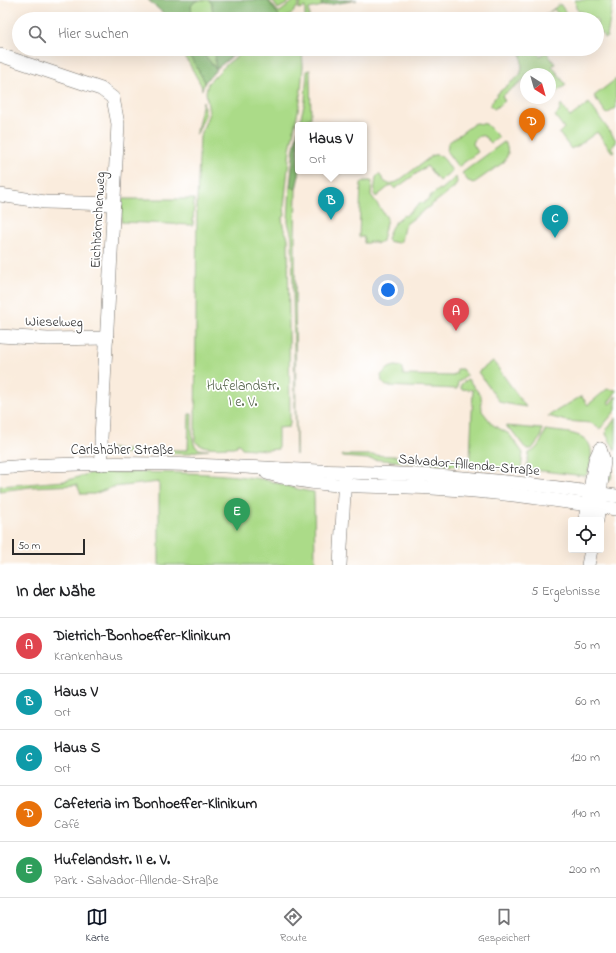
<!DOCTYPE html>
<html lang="de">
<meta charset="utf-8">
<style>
:root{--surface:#fff;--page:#f2f2f2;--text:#202124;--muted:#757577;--line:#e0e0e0;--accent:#111827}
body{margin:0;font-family:"Indie Flower",sans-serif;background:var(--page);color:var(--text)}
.controls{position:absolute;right:12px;bottom:12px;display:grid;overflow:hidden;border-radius:4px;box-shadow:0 4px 16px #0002}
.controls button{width:36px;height:36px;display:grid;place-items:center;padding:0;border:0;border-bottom:1px solid var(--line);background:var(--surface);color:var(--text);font:20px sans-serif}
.compass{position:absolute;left:520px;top:68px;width:36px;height:36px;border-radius:50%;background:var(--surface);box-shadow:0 4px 16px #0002;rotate:143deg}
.scale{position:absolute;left:12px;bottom:10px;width:73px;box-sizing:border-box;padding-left:4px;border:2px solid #2b2b2b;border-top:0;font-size:11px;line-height:14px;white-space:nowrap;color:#2b2b2b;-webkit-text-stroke:3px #fff;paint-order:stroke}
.you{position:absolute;left:388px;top:290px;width:14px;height:14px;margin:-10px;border:3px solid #fff;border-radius:50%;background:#1a73e8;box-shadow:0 0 0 6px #1a73e833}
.badge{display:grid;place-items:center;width:26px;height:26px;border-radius:50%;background:var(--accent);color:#fff;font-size:13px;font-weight:700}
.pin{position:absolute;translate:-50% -33px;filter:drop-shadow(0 1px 2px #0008)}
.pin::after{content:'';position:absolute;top:21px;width:14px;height:12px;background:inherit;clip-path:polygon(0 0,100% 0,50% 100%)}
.popup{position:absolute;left:295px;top:122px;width:72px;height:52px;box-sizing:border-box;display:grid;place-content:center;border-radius:4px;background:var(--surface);filter:drop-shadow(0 1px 3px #0005);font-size:13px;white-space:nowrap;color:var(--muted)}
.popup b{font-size:15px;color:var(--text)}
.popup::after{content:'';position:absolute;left:50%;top:100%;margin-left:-8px;border:8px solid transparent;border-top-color:var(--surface)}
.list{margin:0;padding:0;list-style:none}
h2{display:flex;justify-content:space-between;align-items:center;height:52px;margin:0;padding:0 16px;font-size:17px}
h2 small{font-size:13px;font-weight:400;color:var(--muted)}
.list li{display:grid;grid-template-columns:26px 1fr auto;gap:12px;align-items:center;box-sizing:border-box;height:56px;padding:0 16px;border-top:1px solid var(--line)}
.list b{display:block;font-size:15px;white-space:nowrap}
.list p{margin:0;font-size:13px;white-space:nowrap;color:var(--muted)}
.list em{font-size:13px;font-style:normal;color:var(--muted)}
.icon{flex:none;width:22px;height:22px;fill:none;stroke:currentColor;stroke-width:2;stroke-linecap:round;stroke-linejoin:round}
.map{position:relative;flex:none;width:616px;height:565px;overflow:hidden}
.search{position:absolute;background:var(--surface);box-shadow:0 4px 16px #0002;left:12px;right:12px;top:12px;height:44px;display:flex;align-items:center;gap:10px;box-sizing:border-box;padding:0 14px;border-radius:22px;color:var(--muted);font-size:15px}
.sheet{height:332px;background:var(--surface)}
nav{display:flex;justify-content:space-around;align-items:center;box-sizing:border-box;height:56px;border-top:1px solid var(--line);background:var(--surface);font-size:11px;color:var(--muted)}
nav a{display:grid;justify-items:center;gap:2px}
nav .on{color:var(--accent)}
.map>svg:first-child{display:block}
.green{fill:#abdb88;stroke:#6b835a}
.forest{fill:#88bb74;stroke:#5a7350}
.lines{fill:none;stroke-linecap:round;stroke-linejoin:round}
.minor-casing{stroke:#736f69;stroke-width:14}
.minor{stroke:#fff;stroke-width:13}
.labels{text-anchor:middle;stroke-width:3.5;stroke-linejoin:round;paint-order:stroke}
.street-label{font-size:14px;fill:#2b2b2b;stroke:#fff}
.park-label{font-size:14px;fill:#516047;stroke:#fff}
</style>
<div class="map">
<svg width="616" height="565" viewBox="0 0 616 565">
<rect width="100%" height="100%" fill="#fff"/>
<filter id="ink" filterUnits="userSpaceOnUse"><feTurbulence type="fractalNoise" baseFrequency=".025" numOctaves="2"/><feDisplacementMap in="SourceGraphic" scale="8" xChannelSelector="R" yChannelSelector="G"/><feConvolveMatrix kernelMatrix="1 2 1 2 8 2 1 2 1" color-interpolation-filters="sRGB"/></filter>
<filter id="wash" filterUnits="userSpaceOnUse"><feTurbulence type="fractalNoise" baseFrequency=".012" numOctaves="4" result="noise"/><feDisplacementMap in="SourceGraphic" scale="16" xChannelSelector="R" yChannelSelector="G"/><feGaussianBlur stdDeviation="0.9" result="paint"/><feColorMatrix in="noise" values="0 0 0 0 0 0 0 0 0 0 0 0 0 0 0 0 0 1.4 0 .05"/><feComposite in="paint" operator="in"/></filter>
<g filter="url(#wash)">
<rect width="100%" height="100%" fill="#faecdd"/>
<!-- green -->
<g class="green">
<path d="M200 0H209L212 4 213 17 215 19H189L192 15 191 6 194 2Z"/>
<path d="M267 0H269L277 11 280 12 295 0H300C298 9 289 19 280 19L278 14Z"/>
<path d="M272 0H291L287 3V4L278 9Z"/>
<path d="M302 0H321L322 6 309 9V19H305V7L298 9Z"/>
<path d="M575 0H613L607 37 605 38 597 27V19H587L581 11 579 12 576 8Z"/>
<path d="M560 4 569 17 567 19H562L554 9 540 19Z"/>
<path d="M181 49H186L205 82 202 90 201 85Z"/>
<path d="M196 49H214C217 56 214 61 216 69L205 56Z"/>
<path d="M246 49H302L303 66 300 101 290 149 284 207 285 216 282 218 283 226 288 238 290 423 289 427 278 428V449L266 450 242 448 239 444H237V446L233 447C223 447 200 450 195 441L197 200 200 137 209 113 206 92 208 83 227 64Z"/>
<path d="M521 49H535L540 56 546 52 555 64 552 66 566 85 553 94 550 90V74H526V78L502 96 505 101 494 109 490 105 498 93 520 75 522 69Z"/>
<path d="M309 70H310L311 118 307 119 302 125H299L305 101 307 71Z"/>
<path d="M616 79V108L607 114 594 96Z"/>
<path d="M203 101 205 115 196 136Z"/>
<path d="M589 103 616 140V143L611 147 614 151 612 152 597 132 575 148 574 147 571 149 559 133 564 128 555 116 559 112 561 104 570 117Z"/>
<path d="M475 123 486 124 499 137 491 143 484 136C479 135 474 138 473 144L478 152 458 167 447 152 448 143Z"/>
<path d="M504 142 507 147 508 154 504 162 474 183 468 181 462 173Z"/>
<path d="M433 155C443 153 447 164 452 171L439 181 427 166 395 189 391 185 376 197 374 194 376 177 379 174 385 182 389 184 397 182Z"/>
<path d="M456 177 457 182 454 188 406 224 404 227 401 241 398 243 388 241 387 240C390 227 394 222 404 215L405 216 422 202 423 203 430 198V196L440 189 441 190Z"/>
<path d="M365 181H372L371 195 387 218 382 241 376 244V242H368V243H364V237H359L361 183Z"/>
<path d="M290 186 296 189 295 237 296 455 292 237 288 222Z"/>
<path d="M124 199H194L193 225 121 222 122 200Z"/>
<path d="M493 361 526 407 503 403 499 401 478 372Z"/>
<path d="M395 366 401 367 403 368V375L453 376 454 374H456L457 369H462L467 376 458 382 457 389 386 386 382 382 381 375 389 368Z"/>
<path d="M468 379 481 396 482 411 493 425 509 434 523 453 521 471 343 457 342 455H369L470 459 473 390 461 389V384Z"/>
<path d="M607 389 616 390V392L608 403 610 404 616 396V410L600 429 591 423 566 421 548 416 580 397H582L588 405Z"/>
<path d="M189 414H192C192 421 191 443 196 447 199 450 205 450 209 450L197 451 187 454 120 453 114 451 110 448 119 450H188Z"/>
<path d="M616 418V442L615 450 606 434 607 429Z"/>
<path d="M505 426 542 429 541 437 532 449H526L513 432Z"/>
<path d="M545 430C564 433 595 431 591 458 590 465 590 471 585 476L526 469 529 453C538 450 543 439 545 430Z"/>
<path d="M607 447 613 457 611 479H608Z"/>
<path d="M94 472C147 473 201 471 254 478 274 480 293 490 314 492L315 565H159V482L113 487 94 494H81L77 485 30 487 0 491V486L65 481Z"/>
</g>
<!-- forest -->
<g class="forest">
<path d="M148 0H200L194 2 191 6 192 15 189 19H170Z"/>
<path d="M209 0H267L278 14 280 19H215L213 17 212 4Z"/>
<path d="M321 0H357L322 6Z"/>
<path d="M186 49H196L210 61 216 70 205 82Z"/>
<path d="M214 49H230L236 53 216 69C214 62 217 56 214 49Z"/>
<path d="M298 130V171H300L296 189 290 186 294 148Z"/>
</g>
</g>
<g filter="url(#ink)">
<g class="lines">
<defs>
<g id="minor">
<path d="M0 55 101 89 113 98 118 124 101 438 102 464"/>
<path d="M0 195 45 202 114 204"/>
<path d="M0 336 48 339 107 338"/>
<path d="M0 468C106 459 213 465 319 471 359 473 398 473 437 476 497 480 557 487 616 496"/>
<path d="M267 473C320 489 377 485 432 488 494 491 555 500 616 509"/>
<path d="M585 520 595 460 600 449"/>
<path d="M597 520 604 461 600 449"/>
<path d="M340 565 345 476"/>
<path d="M588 565 591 550"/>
</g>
</defs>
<!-- minor casing -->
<use href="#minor" class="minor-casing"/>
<!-- minor -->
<use href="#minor" class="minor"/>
</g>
</g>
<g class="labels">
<!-- street labels -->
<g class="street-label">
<text transform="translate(97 220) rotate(-87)" y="5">Eichhörnchenweg</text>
<text transform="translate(54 321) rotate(1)" y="5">Wieselweg</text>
<text x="122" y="454">Carlshöher Straße</text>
<text transform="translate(469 464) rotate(5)" y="5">Salvador-Allende-Straße</text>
</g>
<!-- park labels -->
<g class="park-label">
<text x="243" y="390">Hufelandstr.<tspan x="243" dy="16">I e. V.</tspan></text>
</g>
</g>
</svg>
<div class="controls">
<button><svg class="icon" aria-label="locate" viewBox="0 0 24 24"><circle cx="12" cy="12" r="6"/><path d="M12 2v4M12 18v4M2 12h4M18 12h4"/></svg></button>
</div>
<svg class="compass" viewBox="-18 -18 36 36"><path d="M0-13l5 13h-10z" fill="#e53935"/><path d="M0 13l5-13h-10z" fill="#757577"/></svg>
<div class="scale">50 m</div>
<div class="you"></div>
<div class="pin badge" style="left:456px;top:331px;background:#e0444e">A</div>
<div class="pin badge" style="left:331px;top:220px;background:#0f9aa8">B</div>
<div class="popup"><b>Haus V</b>Ort</div>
<div class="pin badge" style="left:555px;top:238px;background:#0f9aa8">C</div>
<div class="pin badge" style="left:532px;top:141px;background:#e8710a">D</div>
<div class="pin badge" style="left:237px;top:531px;background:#2e9e5b">E</div>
<div class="search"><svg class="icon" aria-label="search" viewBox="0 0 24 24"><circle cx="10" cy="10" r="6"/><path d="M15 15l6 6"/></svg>Hier suchen</div>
</div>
<section class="sheet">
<h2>In der Nähe<small>5 Ergebnisse</small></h2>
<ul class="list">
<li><span class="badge" style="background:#e0444e">A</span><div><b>Dietrich-Bonhoeffer-Klinikum</b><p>Krankenhaus</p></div><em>50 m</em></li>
<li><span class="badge" style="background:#0f9aa8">B</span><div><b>Haus V</b><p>Ort</p></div><em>60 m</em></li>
<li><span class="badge" style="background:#0f9aa8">C</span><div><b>Haus S</b><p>Ort</p></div><em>120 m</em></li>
<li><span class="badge" style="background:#e8710a">D</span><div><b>Cafeteria im Bonhoeffer-Klinikum</b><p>Café</p></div><em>140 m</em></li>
<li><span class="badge" style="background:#2e9e5b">E</span><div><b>Hufelandstr. II e. V.</b><p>Park · Salvador-Allende-Straße</p></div><em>200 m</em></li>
</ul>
</section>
<nav>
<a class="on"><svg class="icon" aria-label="map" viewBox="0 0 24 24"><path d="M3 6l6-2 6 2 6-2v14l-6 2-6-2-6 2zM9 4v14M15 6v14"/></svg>Karte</a>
<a><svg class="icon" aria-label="directions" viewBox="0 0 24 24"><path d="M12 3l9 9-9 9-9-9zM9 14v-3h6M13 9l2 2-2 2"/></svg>Route</a>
<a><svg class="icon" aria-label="saved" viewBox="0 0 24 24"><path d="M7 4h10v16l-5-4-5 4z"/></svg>Gespeichert</a>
</nav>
